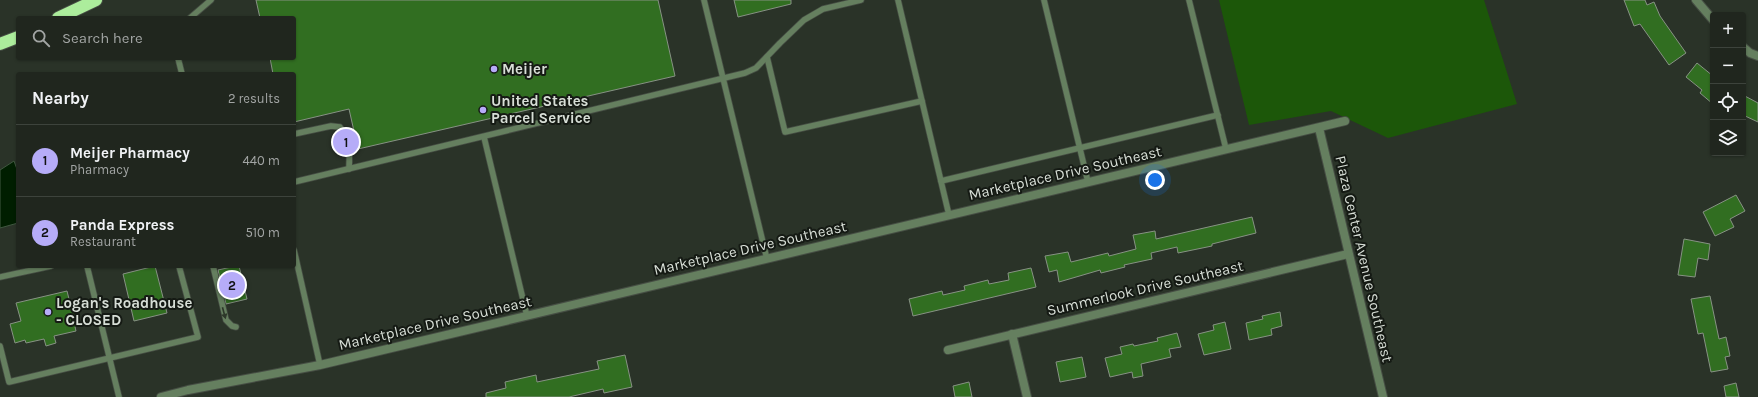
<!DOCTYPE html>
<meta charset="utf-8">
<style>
:root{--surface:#20261e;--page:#2d322b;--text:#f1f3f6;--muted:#a2a5a4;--line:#3d433c;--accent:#b6acf8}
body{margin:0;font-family:Karla,sans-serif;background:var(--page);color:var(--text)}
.controls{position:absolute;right:12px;top:12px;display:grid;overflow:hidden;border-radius:4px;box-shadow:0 1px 3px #0004}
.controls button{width:36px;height:36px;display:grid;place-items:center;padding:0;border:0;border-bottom:1px solid var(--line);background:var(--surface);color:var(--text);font:20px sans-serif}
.you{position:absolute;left:1155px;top:180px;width:14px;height:14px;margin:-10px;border:3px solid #fff;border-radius:50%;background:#1a73e8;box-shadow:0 0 0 6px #1a73e833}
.badge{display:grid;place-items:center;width:26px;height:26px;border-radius:50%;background:var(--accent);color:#111;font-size:13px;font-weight:700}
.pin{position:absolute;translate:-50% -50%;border:2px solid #fff;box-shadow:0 1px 4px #0006}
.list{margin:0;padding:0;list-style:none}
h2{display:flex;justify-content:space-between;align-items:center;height:52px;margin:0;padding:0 16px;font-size:17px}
h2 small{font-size:13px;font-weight:400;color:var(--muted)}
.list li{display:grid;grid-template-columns:26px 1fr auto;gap:12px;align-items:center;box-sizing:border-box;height:72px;padding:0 16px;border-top:1px solid var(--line)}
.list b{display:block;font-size:15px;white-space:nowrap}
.list p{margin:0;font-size:13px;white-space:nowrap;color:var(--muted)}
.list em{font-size:13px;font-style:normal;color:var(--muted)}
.icon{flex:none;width:22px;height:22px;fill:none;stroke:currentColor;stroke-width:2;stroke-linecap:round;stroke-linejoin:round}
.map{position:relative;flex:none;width:1758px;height:397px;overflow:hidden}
.search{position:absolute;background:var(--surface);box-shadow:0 1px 3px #0004;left:16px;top:16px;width:280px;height:44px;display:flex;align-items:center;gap:10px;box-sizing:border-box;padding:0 14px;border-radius:4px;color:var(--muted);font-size:15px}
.panel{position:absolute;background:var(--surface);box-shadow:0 1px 3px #0004;left:16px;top:72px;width:280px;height:196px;border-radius:4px}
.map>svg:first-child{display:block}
.green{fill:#1c5709}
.water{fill:#001e00;stroke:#405840}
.building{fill:#316e21;stroke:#879284}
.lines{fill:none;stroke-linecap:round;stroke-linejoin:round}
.lane-casing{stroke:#464e44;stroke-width:7}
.street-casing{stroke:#464e44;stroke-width:10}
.highway-casing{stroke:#464e44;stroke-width:14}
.lane{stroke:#657f5f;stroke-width:5.5}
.street{stroke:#657f5f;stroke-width:8}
.highway{stroke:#aced9c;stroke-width:12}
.oneway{fill:#2d382a}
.poi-dot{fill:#b6acf8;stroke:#151a14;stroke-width:1.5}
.labels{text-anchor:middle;stroke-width:4;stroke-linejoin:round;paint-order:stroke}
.poi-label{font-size:15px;font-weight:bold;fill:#d7ded6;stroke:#151a14;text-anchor:start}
.street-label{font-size:15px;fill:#d7ded6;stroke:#151a14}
</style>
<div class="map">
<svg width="1758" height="397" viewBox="0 0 1758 397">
<rect width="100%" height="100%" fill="#2a3328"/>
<!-- green -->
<path class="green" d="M1219 0H1484L1517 104 1388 138 1331 111 1249 125Z"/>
<!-- water -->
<path class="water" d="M14 161 18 172V223L0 228V170Z"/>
<!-- building -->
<g class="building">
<path d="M256 0H658L675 76 358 149 349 109 294 122V74H273L270 58H294V18H260Z"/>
<path d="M734 0H791V4L738 17Z"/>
<path d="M1624 0H1645L1647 5 1654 2 1660 16 1686 53 1669 65 1640 24 1634 26Z"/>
<path d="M1697 63 1713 76V104L1700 93 1702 90 1686 77Z"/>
<path d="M1743 95 1758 103V122L1743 115Z"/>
<path d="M1736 195 1745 211 1730 219 1734 227 1715 236 1703 212Z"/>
<path d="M1252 217 1256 233 1212 244V246L1178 253 1177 247 1151 253 1152 259 1124 265 1125 267 1101 273 1100 270 1059 282 1057 270 1049 272 1045 256 1068 252 1071 262 1108 253 1109 256 1136 249 1133 235 1155 231 1156 239Z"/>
<path d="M1684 239 1710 244 1708 260 1698 258 1695 277 1678 275Z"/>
<path d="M155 266 167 313 134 321 123 274Z"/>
<path d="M236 266H239L247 299 226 304 218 270Z"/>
<path d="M1031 268 1036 287 913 316 909 299 942 291 943 295 965 290 964 286 988 280 989 284 1009 280 1008 273Z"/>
<path d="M67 291 70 303 75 302 80 325 75 327 76 331 54 336 56 343 46 346 44 339 26 343 25 340 15 343 10 324 21 321 16 303Z"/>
<path d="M1710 296 1719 339 1726 337 1730 356 1725 357 1728 369 1711 372 1703 333 1698 334 1691 299Z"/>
<path d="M1280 312 1282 326 1271 329 1272 335 1249 340 1246 323 1263 319 1262 316Z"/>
<path d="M1225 322 1231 349 1204 355 1198 334 1214 330 1213 325Z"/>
<path d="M1177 333 1181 347 1169 349 1171 357 1141 364 1143 376 1133 378 1132 372 1110 377 1105 358 1122 354 1120 347 1133 344 1134 346 1158 341 1157 338Z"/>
<path d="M625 355 632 387 604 393 603 389 569 397H486V393L506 388 505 382 536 375 537 382 599 369 597 361Z"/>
<path d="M1082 357 1086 377 1060 382 1056 362Z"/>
<path d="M969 382 972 397H955L953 386Z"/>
<path d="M1736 383 1739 397H1726L1724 386Z"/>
</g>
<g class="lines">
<defs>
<g id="lane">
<path d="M704 0 767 259"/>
<path d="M898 0 949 215"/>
<path d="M1044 0 1088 182"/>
<path d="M1189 0 1226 149"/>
<path d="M190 18 211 0"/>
<path d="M767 57 785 132 922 101"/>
<path d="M178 58 182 74"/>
<path d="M294 134 331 126 340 127C349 137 350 156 349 169"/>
<path d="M484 137 527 316"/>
<path d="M941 181 1218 115"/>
<path d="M294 182 745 73 756 68 780 43 804 20 823 9 861 0"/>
<path d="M294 250 320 365"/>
<path d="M87 266 119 397"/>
<path d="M213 266 226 320 232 326 236 327"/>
<path d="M0 277 51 266"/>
<path d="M0 346 9 382 198 337 179 266"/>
</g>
<g id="street">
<path d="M1696 0 1713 20"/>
<path d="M1743 47 1750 53 1758 56"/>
<path d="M1319 128 1383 397"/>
<path d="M1012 334 1027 397"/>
<path d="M948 350 1348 254"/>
<path d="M161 397 188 390 320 365 1345 121"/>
</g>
<g id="highway">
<path d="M58 18 96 0"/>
<path d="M0 44 18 37"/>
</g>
</defs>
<!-- lane casing -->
<use href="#lane" class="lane-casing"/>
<!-- street casing -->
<use href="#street" class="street-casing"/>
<!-- highway casing -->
<use href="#highway" class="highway-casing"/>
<!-- lane -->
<use href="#lane" class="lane"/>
<!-- street -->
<use href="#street" class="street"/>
<!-- highway -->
<use href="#highway" class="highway"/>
</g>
<!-- one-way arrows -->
<defs><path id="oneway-solid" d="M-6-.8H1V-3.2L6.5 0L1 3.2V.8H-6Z"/></defs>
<use class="oneway" href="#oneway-solid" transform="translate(224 313) rotate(75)"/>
<!-- markers -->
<g class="poi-dot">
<circle cx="494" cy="69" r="4"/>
<circle cx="483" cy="110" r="4"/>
<circle cx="48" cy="312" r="4"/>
</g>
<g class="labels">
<!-- poi labels -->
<g class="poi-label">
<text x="502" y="74">Meijer</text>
<text x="491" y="106">United States<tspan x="491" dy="17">Parcel Service</tspan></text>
<text x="56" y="308">Logan's Roadhouse<tspan x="56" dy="17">- CLOSED</tspan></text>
</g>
<!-- street labels -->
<g class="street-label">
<text transform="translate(1065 173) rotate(-13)" y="5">Marketplace Drive Southeast</text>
<text transform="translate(750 248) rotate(-13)" y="5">Marketplace Drive Southeast</text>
<text transform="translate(1364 259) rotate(77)" y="5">Plaza Center Avenue Southeast</text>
<text transform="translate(1145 288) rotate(-13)" y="5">Summerlook Drive Southeast</text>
<text transform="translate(435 323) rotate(-13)" y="5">Marketplace Drive Southeast</text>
</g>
</g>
</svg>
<div class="controls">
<button>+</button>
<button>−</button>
<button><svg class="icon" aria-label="locate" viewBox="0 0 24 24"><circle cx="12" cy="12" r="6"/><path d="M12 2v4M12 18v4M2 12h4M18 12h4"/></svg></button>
<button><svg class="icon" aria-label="layers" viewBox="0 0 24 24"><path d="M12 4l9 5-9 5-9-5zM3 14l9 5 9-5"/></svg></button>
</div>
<div class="you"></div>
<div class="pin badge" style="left:346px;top:142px">1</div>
<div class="pin badge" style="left:232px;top:285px">2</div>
<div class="search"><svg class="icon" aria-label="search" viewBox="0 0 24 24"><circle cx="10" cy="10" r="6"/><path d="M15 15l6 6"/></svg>Search here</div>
<section class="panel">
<h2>Nearby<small>2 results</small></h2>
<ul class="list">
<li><span class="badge">1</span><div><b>Meijer Pharmacy</b><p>Pharmacy</p></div><em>440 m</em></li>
<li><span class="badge">2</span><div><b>Panda Express</b><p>Restaurant</p></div><em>510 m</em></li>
</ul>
</section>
</div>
